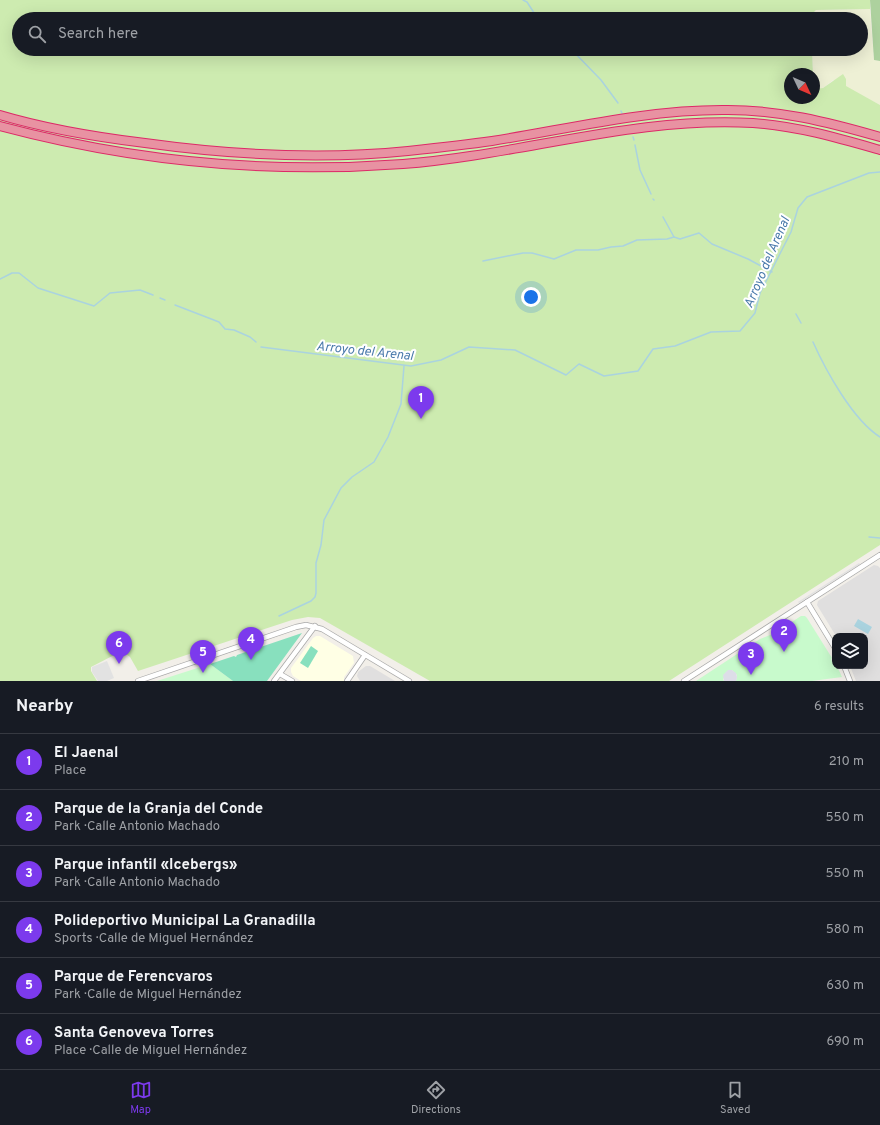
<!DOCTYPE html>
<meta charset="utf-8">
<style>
:root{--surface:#171b24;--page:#242831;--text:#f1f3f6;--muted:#9ea1a6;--line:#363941;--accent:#7c3aed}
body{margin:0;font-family:Overpass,sans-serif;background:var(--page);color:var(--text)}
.controls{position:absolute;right:12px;bottom:12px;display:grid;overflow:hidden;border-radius:8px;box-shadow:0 4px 16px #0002}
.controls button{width:36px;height:36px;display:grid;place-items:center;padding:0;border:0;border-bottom:1px solid var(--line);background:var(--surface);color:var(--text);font:20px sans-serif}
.compass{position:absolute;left:784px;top:68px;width:36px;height:36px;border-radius:50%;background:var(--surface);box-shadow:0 4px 16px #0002;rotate:134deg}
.you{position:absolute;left:531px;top:297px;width:14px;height:14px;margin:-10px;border:3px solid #fff;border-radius:50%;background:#1a73e8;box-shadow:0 0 0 6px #1a73e833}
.badge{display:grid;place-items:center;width:26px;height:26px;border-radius:50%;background:var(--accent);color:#fff;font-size:13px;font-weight:700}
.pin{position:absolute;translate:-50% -33px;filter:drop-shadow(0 1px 2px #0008)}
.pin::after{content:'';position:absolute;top:21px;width:14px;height:12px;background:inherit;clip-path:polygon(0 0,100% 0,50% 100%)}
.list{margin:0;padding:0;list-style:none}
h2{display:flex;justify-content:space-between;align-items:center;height:52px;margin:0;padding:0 16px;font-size:17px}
h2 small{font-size:13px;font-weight:400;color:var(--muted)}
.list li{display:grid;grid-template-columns:26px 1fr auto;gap:12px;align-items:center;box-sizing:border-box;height:56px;padding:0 16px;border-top:1px solid var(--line)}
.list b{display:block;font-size:15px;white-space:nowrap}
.list p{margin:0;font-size:13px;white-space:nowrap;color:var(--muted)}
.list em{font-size:13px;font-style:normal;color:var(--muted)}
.icon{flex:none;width:22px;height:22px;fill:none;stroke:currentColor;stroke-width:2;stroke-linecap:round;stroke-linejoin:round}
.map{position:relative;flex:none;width:880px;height:681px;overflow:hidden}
.search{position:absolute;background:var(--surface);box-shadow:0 4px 16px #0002;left:12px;right:12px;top:12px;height:44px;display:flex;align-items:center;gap:10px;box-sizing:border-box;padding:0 14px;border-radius:22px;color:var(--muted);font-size:15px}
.sheet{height:388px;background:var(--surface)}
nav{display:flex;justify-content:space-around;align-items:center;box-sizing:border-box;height:56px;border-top:1px solid var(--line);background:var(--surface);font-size:11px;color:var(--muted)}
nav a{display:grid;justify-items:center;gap:2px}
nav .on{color:var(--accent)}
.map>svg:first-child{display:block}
.residential{fill:#e0dfdf}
.education{fill:#ffffe5}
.farmland{fill:#eef0d5}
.grass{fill:#cdebb0}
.forest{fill:#add19e}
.park{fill:#c8facc}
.pitch{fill:#88e0be}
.parking{fill:#e2e2e2}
.plaza{fill:#dddde8}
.water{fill:#aad3df}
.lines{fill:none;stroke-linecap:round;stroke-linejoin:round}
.stream{stroke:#aad3df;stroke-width:1.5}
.minor-casing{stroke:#a9a9a9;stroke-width:6}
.motorway-casing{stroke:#dc2a67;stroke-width:10}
.minor{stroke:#fff;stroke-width:4.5}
.motorway{stroke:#e892a2;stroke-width:8}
.labels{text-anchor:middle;stroke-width:4;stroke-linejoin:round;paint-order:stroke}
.water-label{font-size:13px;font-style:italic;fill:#4a7aab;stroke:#fff}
</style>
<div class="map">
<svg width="880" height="681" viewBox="0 0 880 681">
<rect width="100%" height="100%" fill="#f2efe9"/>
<!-- residential -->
<g class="residential">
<path d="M874 565 878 566 880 568V681H856L850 666H865V636H836L817 605 818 601Z"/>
<path d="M366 666H370L395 681H360L357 676 358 672Z"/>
</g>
<!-- education -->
<path class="education" d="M316 636H320L353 656 354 663 344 677V681H301L293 676 291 672V668L313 638Z"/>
<!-- farmland -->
<path class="farmland" d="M870 9 874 60 880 61V105L833 80 823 88 814 89 812 49H861V19H811V15L816 10Z"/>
<!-- grass -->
<path class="grass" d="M0 0H870V9L816 10 811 15V19H19V49H812L813 74H790V98H814V87V89L823 88 843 74 846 79V86L880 105V545L669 681H430L320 618 308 617 292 620 138 671 130 657 122 651 91 667V671L97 681H0Z"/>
<!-- forest -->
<path class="forest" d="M870 0H880V61L874 60Z"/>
<!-- park -->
<g class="park">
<path d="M801 616H805L807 618 832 658 831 659 834 665 837 666 842 677 812 681H736L737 675 732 670 723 679 724 681H696L760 639 775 633Z"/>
<path d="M210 664 233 681H157Z"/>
</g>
<!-- pitch -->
<g class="pitch">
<path d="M302 633 267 681H233L210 664 234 656 236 657 237 655Z"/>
<path d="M311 646 318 651 308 668 300 663Z"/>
</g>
<!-- parking -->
<g class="parking">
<path d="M859 563 860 564 799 603 798 602Z"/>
<path d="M107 661 114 678 107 681H98L92 672V667Z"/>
</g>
<!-- plaza -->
<path class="plaza" d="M728 670H732L736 673 737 677 736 681H724L723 675Z"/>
<!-- water -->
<path class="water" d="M858 619 872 627 868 634 854 626Z"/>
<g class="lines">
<!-- stream -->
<g class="stream">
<path d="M523 0 527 2 538 19"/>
<path d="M571 49 601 80 618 103"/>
<path d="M621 111 622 113"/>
<path d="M633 137 634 140"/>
<path d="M635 145 640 170 651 194"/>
<path d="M653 199 654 200"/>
<path d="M663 217 674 237 680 239 699 233 712 244 748 259 772 272"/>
<path d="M483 261 523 253H532L554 259 576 250H598L611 247 623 246 637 240 667 239 674 237"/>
<path d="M0 279 12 273H19L38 288 94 306 110 293 140 290 153 295"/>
<path d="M160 298 165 300"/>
<path d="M175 305 219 322 225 329 234 330 250 337 256 342"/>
<path d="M796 314 801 323"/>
<path d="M813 342C826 371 853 420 880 437"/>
<path d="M261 347 411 366 441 360 469 347 515 350 566 375 579 364 604 376 638 371 653 349 675 346 711 332 740 331 755 313 760 293 791 232 798 208 807 197 869 173 880 172"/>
<path d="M869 537 880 538"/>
<path d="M279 616 311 601 315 597 316 593V563L321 545 324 520 341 488 352 477 374 462 388 437 401 404 404 366"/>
</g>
<defs>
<g id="minor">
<path d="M807 602 835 648"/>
<path d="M844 666 850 681"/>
<path d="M280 674 292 681"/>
<path d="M138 681 296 627 306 625 322 629 409 681"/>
<path d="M274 681 315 626"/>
<path d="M347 681 365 655"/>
<path d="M684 681 880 555"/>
</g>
<g id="motorway">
<path d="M0 115C47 129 96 137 145 143 232 155 320 160 408 151 436 148 464 145 492 141 568 129 645 110 722 110 777 109 828 122 880 137"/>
<path d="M0 126C131 161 268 174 403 164 520 155 635 116 753 123 797 126 838 138 880 150"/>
</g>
</defs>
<!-- minor casing -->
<use href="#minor" class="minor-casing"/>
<!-- motorway casing -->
<use href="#motorway" class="motorway-casing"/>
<!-- minor -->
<use href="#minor" class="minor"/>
<!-- motorway -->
<use href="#motorway" class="motorway"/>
</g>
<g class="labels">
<!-- water labels -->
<g class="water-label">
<text transform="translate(766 262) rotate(-67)" y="5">Arroyo del Arenal</text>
<text transform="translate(365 350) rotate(6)" y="5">Arroyo del Arenal</text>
</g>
</g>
</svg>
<div class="controls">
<button><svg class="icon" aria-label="layers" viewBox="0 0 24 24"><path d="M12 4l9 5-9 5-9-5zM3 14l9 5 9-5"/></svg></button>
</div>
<svg class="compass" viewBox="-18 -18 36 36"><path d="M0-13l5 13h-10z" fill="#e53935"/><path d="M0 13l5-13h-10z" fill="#9ea1a6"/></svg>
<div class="you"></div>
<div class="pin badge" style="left:421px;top:419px">1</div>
<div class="pin badge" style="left:784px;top:652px">2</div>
<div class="pin badge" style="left:751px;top:675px">3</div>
<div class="pin badge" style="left:251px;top:660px">4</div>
<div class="pin badge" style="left:203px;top:673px">5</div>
<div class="pin badge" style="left:119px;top:664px">6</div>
<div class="search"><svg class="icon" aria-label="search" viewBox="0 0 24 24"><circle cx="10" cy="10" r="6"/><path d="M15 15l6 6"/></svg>Search here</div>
</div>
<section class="sheet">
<h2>Nearby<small>6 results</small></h2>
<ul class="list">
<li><span class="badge">1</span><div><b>El Jaenal</b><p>Place</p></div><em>210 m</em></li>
<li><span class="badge">2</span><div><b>Parque de la Granja del Conde</b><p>Park · Calle Antonio Machado</p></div><em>550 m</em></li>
<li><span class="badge">3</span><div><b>Parque infantil «Icebergs»</b><p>Park · Calle Antonio Machado</p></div><em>550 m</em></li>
<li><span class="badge">4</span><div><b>Polideportivo Municipal La Granadilla</b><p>Sports · Calle de Miguel Hernández</p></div><em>580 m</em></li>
<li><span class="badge">5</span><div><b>Parque de Ferencvaros</b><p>Park · Calle de Miguel Hernández</p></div><em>630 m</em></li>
<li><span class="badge">6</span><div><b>Santa Genoveva Torres</b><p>Place · Calle de Miguel Hernández</p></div><em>690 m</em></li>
</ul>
</section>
<nav>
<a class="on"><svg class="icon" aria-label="map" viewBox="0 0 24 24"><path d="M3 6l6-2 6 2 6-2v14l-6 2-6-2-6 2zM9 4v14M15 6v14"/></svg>Map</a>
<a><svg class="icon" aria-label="directions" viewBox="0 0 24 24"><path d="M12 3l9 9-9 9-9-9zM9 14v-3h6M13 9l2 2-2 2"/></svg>Directions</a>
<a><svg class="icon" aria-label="saved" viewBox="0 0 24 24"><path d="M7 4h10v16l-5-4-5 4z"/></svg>Saved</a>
</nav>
